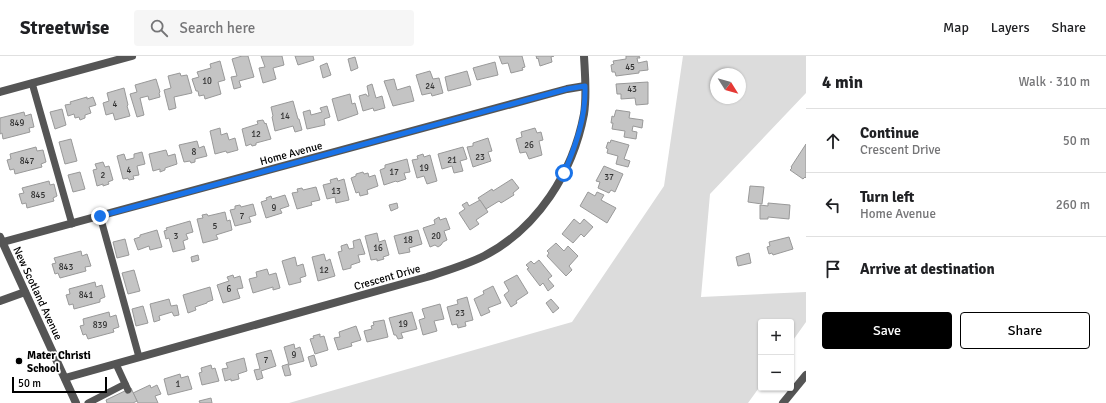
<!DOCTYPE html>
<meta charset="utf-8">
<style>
:root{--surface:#fff;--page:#f6f6f6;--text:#202124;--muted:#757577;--line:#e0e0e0;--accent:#000}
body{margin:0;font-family:Signika,sans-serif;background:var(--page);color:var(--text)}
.controls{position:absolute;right:12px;bottom:12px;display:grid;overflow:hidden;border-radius:4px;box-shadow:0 1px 3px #0004}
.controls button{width:36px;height:36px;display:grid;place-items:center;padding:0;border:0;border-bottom:1px solid var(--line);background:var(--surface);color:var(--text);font:20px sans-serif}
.compass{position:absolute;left:710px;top:12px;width:36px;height:36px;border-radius:50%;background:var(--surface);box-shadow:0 1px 3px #0004;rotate:127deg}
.scale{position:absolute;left:12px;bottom:10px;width:95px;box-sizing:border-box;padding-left:4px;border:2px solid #000;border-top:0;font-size:11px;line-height:14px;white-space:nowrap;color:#000;-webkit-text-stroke:3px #fff;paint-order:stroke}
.stop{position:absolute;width:12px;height:12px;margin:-9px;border:3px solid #1a73e8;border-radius:50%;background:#fff}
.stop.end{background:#1a73e8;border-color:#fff;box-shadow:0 1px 4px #0008}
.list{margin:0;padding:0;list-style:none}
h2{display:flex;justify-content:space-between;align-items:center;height:52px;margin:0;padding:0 16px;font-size:17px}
h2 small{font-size:13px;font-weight:400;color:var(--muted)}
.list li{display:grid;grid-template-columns:26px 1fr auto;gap:12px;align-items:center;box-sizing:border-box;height:64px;padding:0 16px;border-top:1px solid var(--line)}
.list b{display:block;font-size:15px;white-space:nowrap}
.list p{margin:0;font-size:13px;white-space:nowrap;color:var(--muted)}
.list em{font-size:13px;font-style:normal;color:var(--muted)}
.actions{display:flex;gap:8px;padding:12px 16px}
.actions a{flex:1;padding:9px 0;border:1px solid var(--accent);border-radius:4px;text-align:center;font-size:14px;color:var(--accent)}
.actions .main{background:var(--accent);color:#fff}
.icon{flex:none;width:22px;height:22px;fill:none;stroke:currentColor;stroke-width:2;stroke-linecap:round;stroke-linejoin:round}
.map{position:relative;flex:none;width:806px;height:347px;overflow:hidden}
header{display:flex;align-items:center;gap:24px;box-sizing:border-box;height:56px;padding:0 20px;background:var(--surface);border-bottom:1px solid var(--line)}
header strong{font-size:19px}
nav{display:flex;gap:22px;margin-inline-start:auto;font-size:14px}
.search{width:280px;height:36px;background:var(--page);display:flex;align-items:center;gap:10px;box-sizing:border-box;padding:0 14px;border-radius:4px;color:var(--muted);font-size:15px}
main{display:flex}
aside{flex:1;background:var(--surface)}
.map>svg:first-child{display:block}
.green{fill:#dcdcdc;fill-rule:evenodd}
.building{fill:#c4c4c4;stroke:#999}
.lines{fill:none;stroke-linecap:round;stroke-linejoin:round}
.service{stroke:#555;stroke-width:7}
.minor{stroke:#555;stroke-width:8}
.tertiary{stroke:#555;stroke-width:8}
.route{stroke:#1a73e8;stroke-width:5}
.poi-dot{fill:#000;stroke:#fff;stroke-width:1.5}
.labels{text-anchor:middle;stroke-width:3.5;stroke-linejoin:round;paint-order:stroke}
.number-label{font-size:9px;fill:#313131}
.street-label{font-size:11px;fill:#000;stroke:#fff}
.poi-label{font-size:11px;font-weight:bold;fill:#000;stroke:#fff;text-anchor:start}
</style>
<header>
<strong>Streetwise</strong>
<div class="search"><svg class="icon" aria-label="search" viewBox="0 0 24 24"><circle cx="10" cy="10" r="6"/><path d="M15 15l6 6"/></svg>Search here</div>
<nav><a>Map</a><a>Layers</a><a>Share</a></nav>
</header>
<main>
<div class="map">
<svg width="806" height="347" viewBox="0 0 806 347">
<rect width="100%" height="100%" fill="#fff"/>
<!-- green -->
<path class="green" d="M683 0H806V37L710 138 701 241 806 236V266L791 287V266H761V329L748 347H289L572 266 664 130ZM716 18H740V42H716Z"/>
<!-- building -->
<g class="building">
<path d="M242 0H248L254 21 239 25 241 31 234 33 231 21 237 20 232 3Z"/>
<path d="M261 0H282L284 9 273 12 276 23 263 27 259 12 265 11Z"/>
<path d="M295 0H313L314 4 298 9Z"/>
<path d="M499 0H522L525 11 522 12 523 14 511 17 508 7 502 8Z"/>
<path d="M536 0H554L551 1 552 6 540 10 538 2 537 3Z"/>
<path d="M626 0H639L640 2H637L638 7 647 5 648 14 639 15V17L616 20 615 16H612L611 9 614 8 613 5 626 3Z"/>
<path d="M355 1 358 12 351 15 348 3Z"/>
<path d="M220 5 225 24 218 26 221 38 205 43 204 39 199 40 198 35H196L192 23 199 21 197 16 211 12 210 8Z"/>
<path d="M495 6 498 19 477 24 473 12Z"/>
<path d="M327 7 331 19 323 22 320 10Z"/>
<path d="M430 15 433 23 439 22 443 37 432 40 431 37 422 39 416 19Z"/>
<path d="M467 15 471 29 448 35 445 21Z"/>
<path d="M180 17 181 20 187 19 192 37 174 41 176 52 169 54 164 34 171 32 168 20Z"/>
<path d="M156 23 160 36 159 37 160 41 149 44 148 40 140 42 144 59 137 61 130 38 137 36 135 29Z"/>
<path d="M394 23 397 34 410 30 414 45 393 50 384 25Z"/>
<path d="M648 26V48L636 49 635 42 621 43V38H617L616 28Z"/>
<path d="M372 28 376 42 382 40 385 52 374 55 373 52 363 55 359 40 366 38 367 40H369L367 30Z"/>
<path d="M124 32 128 49 127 50 130 60 115 64 113 57 106 59 103 47 109 45 107 37Z"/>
<path d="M350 38 352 48 355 47 358 58 338 65 332 43Z"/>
<path d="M87 41V43L93 41 96 49 89 51 91 57 85 59V62L80 64 79 61 75 62 74 58 68 60 65 49 71 48 70 46Z"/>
<path d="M293 45 298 63H299L302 74 295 76 293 70 275 75 272 61 273 60 271 51Z"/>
<path d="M327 50 330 61 324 63 325 69 307 73 303 56 310 54 311 59 322 56 320 52Z"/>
<path d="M62 53 66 69 55 73 50 56Z"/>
<path d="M616 54 630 56 629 62 643 64 642 72 633 70 632 75 637 76 636 83 624 81 625 75 612 73 613 67H611L612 60 614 61Z"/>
<path d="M24 56 25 60 31 58 34 71 29 72 30 76 3 83 2 77 0 78V62Z"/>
<path d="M263 64 265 68 266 67 271 83 256 87V89L252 90 251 88 246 90 242 73 258 68 257 65Z"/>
<path d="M220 72 221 79 227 77 229 84 235 82 238 94 227 97 226 95 215 98 210 75Z"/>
<path d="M535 72 537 77 541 76 543 84 539 85 542 99 529 103 526 96 520 97 516 83 522 81 521 76Z"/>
<path d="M488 82 492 95 488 96 491 105 473 111 467 91 473 90V87Z"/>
<path d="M71 83 77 105 65 108 59 86Z"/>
<path d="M611 84 629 89 624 103 630 105 628 111 616 108 618 100 607 97 608 93 606 92 608 86 610 87Z"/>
<path d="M197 85 199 92 204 90 207 100 195 103V106L191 107 190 105 184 106 179 89Z"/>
<path d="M806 88V122L805 121 803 123 790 114 792 112 791 111Z"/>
<path d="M36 91 37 95 43 94 46 106 41 108 42 111 15 118 14 113 10 114 7 104 11 103 10 98Z"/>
<path d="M463 91 467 103 460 105 463 115 454 117 452 110 442 113 438 98Z"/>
<path d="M166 94 168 100 175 98 177 108 165 112V114L160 116V113L153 115 149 98Z"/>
<path d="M142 96 145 108 137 110 139 119 133 120 134 123 129 124 128 122 123 123 117 100 124 98 126 104 134 102V98Z"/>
<path d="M423 98 424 101 430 99 437 125 427 128 424 120 417 122 412 104 418 103 417 100Z"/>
<path d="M407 103 410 116 404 117 406 123 397 126 396 125 384 129 380 114 385 112V109Z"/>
<path d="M103 106 105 111 109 110 113 124 108 126 109 128 103 130V128L97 130 93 114 97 113 95 108Z"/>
<path d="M604 110 623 118 615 136 611 134 609 137 598 132 600 126 596 125Z"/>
<path d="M80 116 85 133 73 136 68 119Z"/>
<path d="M363 116 364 118 368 117 369 121 375 119 378 130 367 134 368 138 360 140 359 136 356 137 351 122 356 120V118Z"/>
<path d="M337 122 338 125 344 123 349 144 336 147 335 141 327 143 323 129 331 127 330 124Z"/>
<path d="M512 123 519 132 513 137 514 139 501 147 499 145 486 153 478 142 492 133 493 135Z"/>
<path d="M49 125 50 129 54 128 57 140 53 142 54 145 27 152 26 147 22 148 19 138 24 137 22 132Z"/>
<path d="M750 130 764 131 762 148 748 146Z"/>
<path d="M316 131 320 144 311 146 312 149 297 153 292 137 298 136 297 133 302 132 303 134Z"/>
<path d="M588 136 595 140 597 136 604 139 601 144 616 152 607 167 580 150Z"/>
<path d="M285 139 289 150 280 153 282 157 266 162 261 146 267 144 266 142 271 140 272 143Z"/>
<path d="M480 144 488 156 476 164 479 168 470 174 459 157 465 153 462 149 467 146 469 150Z"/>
<path d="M397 147 398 152 391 155 389 149Z"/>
<path d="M768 147 790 149 789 163 768 161V163H760V149L768 150Z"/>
<path d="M253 148 256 159 249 161 251 166 235 170 230 154 235 153V150L240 149 241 151Z"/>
<path d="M225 156 227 165 230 164 232 174 216 179 218 183 203 187 197 163 203 162 202 159 207 158 208 160Z"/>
<path d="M439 161 440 164 446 162 450 173 444 175 447 184 443 186 441 189 438 191 435 189 430 191 423 172 435 168 434 164Z"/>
<path d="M574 163 580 168 584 163 593 171 584 181 581 178 573 187 562 178Z"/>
<path d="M190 165 193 176 186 178 188 183 183 185 185 193 173 196 169 182 166 183 164 175 167 174 166 172Z"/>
<path d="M157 174 162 191 150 194 149 190 138 194 134 183 140 181V179Z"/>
<path d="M418 174 422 188 409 192 410 196 399 198 394 180Z"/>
<path d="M377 177 379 186 385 184 389 199 383 201 384 203 377 205V203L371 204 365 180Z"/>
<path d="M789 181 793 193 773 199 772 197 769 198 767 191 770 190 769 186Z"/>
<path d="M125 183 129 199 117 202 113 186Z"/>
<path d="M360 183 365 198 358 199 360 206 351 209V212L343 214 338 196 342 195 341 190 347 188 349 193 354 192 353 185Z"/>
<path d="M556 187 564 195 568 190 578 200 569 210 572 214 566 220 547 200 549 197 547 195Z"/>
<path d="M81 195 82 200 87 198 91 210 85 211 86 215 60 222 58 217 55 218 52 208 56 207 54 202Z"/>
<path d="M749 197 751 207 738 210 736 201Z"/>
<path d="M324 198 326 205 330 203 335 220 318 225 312 201Z"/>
<path d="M198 199 199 204 192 206 191 201Z"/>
<path d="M295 201 297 210 303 208 306 220 300 222 301 226 289 229 282 205Z"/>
<path d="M539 204 552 220 548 223 554 230 548 235 543 227 540 230 527 213 529 212 526 209 531 205 534 208Z"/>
<path d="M267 213 269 219 276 217 280 232 273 234V231L253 237 249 223 257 221 256 216Z"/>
<path d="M134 214 140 235 128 238 122 217Z"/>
<path d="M233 219 234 222 240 220 243 232 237 233 240 242 223 247 217 229 229 225 227 221Z"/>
<path d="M517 219 528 237 516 245 517 247 511 251 504 239 509 235 504 226Z"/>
<path d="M95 226 96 231 102 229 105 241 100 243V246L74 253 73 248 69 249 66 239 70 238 69 233Z"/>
<path d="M493 230 501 247 488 252 490 256 481 260 474 243 484 238 483 235Z"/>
<path d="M210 231 213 244 207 246V247L195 251 196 254 188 257 183 239Z"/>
<path d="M467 241 473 264 465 266 466 270 458 272 457 268 452 269 447 251 458 248 457 244Z"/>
<path d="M169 243 171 250 177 249 179 259 174 260 172 256 159 260 160 264 154 266 150 248Z"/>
<path d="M551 243 559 252 553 257 546 247Z"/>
<path d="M440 248 444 263 434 265 437 275 423 279 419 264 425 262 422 253Z"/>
<path d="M143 250 148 267 136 270 132 253Z"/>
<path d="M109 256 110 261 116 259 119 271 113 273 114 276 88 283 86 278 83 279 80 270 84 269 83 263Z"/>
<path d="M412 256 417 273 401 277 403 282 398 283 396 279H394L389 262Z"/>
<path d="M384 264 388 281 367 286 364 275 372 273 371 270 374 269 373 266Z"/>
<path d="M356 270 361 284 351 287 352 290 338 294 334 282 340 281 339 276Z"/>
<path d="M320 278V281L324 280 328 294 315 298 310 283 314 282 313 280Z"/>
<path d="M294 288 295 293 300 291 304 305 289 309 284 291Z"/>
<path d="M271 294 276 310 261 315 263 322 257 324 254 314 260 313 256 298Z"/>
<path d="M314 299 317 309 311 311 308 301Z"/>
<path d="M244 302 247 315 238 318 239 323 231 325V323L225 325 222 313 228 312 226 307Z"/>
<path d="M288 308 291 319 285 320 282 310Z"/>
<path d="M211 309 212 313 215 312 219 325 202 329 199 317 202 316 201 312Z"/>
<path d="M180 318 181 322 188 320 192 333 168 339 164 323Z"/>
<path d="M150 329 151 332 157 329 161 338 155 340 158 347H138L133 337Z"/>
<path d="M131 332 137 345 133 347H107L106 344Z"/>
<path d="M211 342 212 347H200L199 345Z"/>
</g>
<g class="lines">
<!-- service -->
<g class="service">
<path d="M32 27 72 168"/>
<path d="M100 160 139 301"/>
<path d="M116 308 128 334"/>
<path d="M88 347 125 328"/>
</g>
<!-- minor -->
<g class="minor">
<path d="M0 36 132 0"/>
<path d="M3 186 567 33 585 30"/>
<path d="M0 245 25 236"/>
<path d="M65 322 427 221C446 215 466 209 484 200 538 172 573 116 584 58 587 39 585 19 584 0"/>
</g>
<!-- tertiary -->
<g class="tertiary">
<path d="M0 181 76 347"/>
<path d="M783 347 806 319"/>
</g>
</g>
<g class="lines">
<!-- route -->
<path class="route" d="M100 160 567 33 585 30C586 61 576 89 564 117"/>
</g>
<!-- markers -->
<circle class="poi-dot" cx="19" cy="305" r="4"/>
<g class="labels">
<!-- number labels -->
<g class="number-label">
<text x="630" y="14">45</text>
<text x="207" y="28">10</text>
<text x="430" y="33">24</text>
<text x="632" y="36">43</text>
<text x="115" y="51">4</text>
<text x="285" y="63">14</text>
<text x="17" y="70">849</text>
<text x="256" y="81">12</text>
<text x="529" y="92">26</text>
<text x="194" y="99">8</text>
<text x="480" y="104">23</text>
<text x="452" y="107">21</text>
<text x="27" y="108">847</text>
<text x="424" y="115">19</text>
<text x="129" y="117">4</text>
<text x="394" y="119">17</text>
<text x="103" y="122">2</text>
<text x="609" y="124">37</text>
<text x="336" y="138">13</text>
<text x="38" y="142">845</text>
<text x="274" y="155">9</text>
<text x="242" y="163">7</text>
<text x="215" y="173">5</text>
<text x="176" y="183">3</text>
<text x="436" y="183">20</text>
<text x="408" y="187">18</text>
<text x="378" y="195">16</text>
<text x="66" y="214">843</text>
<text x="324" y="217">12</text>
<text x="229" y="236">6</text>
<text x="86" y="242">841</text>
<text x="460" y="260">23</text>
<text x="403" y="271">19</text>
<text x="100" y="272">839</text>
<text x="294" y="302">9</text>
<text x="266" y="307">7</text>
<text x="178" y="331">1</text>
</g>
<!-- street labels -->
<g class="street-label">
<text transform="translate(291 97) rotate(-15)" y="4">Home Avenue</text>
<text transform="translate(387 221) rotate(-16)" y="4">Crescent Drive</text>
<text transform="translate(38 237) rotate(65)" y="4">New Scotland Avenue</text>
</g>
<!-- poi labels -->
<g class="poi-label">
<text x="27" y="303">Mater Christi<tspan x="27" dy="13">School</tspan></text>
</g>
</g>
</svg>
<div class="controls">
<button>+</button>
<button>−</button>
</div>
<svg class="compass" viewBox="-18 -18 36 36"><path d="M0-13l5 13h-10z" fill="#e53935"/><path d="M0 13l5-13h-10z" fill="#757577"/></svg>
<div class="scale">50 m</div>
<div class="stop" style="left:564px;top:117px"></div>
<div class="stop end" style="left:100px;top:160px"></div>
</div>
<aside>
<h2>4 min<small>Walk · 310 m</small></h2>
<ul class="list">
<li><svg class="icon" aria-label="ahead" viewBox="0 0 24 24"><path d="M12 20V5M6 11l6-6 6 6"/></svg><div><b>Continue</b><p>Crescent Drive</p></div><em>50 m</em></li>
<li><svg class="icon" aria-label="left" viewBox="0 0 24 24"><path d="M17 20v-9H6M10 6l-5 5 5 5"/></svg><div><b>Turn left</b><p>Home Avenue</p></div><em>260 m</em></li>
<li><svg class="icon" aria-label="arrive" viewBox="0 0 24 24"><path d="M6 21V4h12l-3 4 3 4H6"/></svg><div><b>Arrive at destination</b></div></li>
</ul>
<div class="actions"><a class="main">Save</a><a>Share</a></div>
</aside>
</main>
